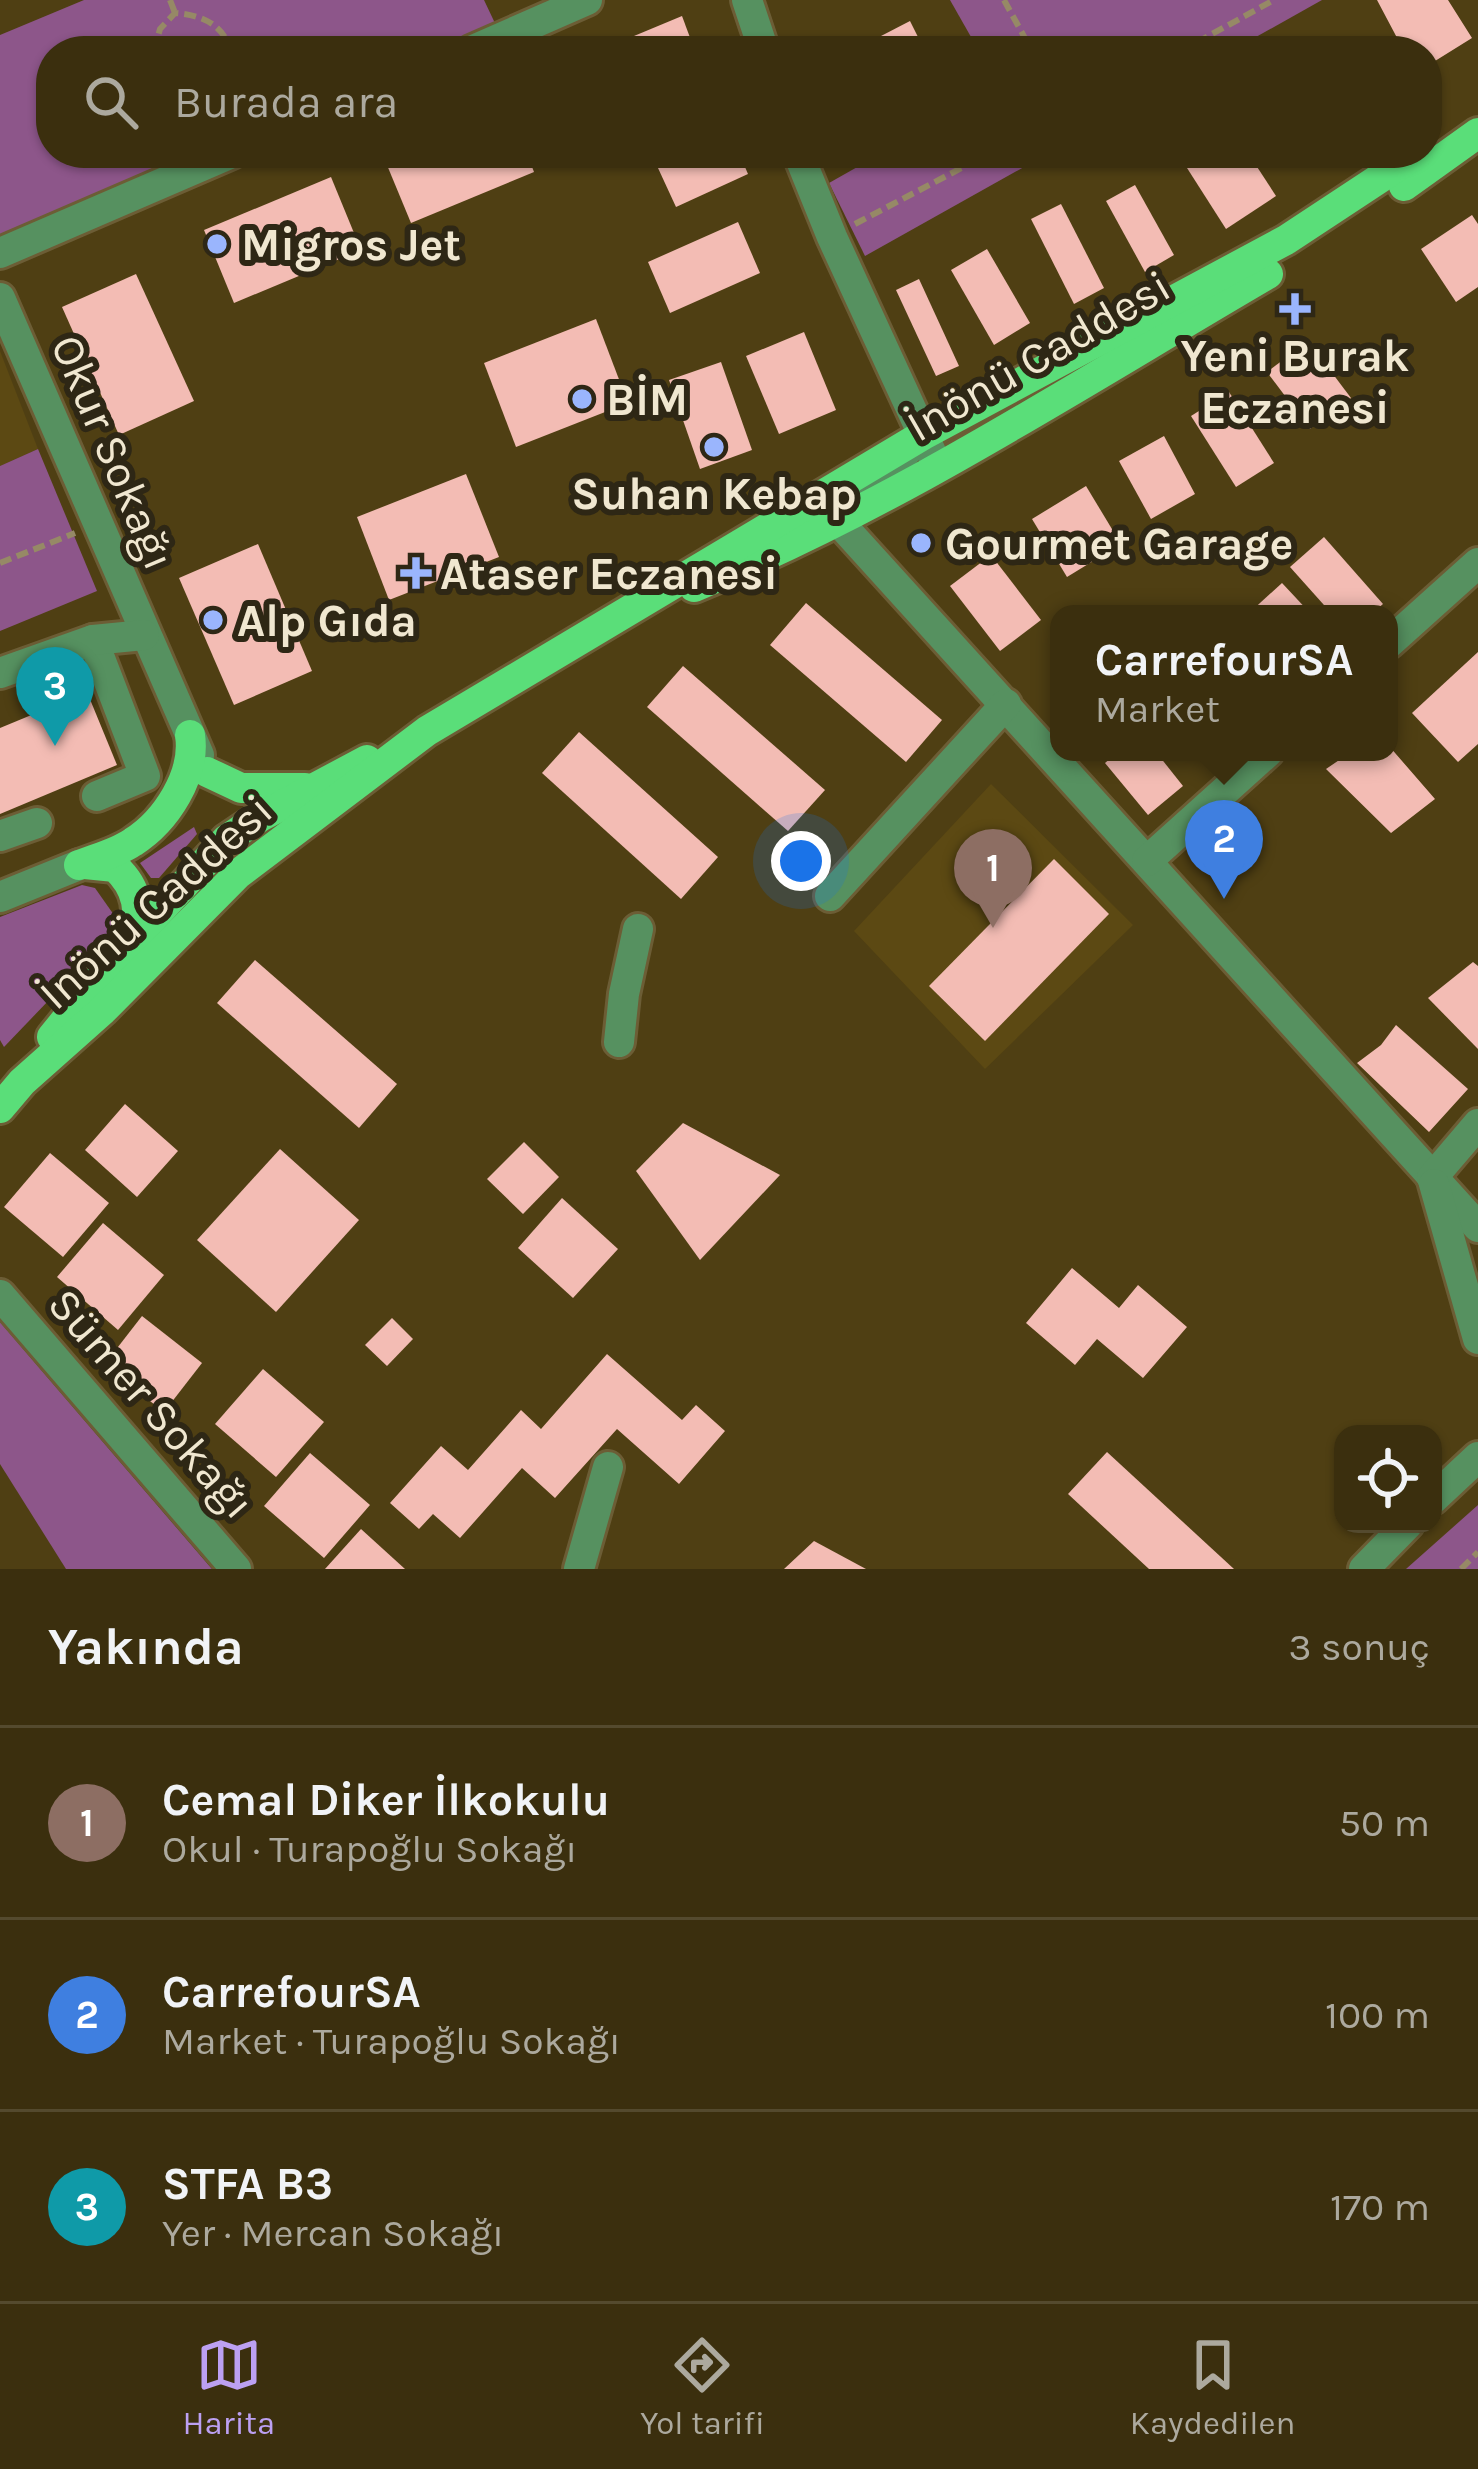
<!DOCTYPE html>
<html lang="tr">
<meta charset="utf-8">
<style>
:root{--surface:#3b2f0e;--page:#463b1c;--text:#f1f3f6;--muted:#aca99e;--line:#544a2e;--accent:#bca0f2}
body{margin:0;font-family:Karla,sans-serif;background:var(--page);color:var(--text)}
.controls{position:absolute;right:36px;bottom:36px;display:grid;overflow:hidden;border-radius:24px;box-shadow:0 3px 9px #0004}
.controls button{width:108px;height:108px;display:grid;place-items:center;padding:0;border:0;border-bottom:3px solid var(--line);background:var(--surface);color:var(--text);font:60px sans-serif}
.you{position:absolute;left:801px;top:861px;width:42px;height:42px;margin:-30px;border:9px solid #fff;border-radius:50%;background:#1a73e8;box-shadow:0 0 0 18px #1a73e833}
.badge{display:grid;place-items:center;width:78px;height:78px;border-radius:50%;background:var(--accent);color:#fff;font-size:39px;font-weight:700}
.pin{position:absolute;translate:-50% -99px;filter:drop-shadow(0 3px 6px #0008)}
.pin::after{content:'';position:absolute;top:63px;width:42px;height:36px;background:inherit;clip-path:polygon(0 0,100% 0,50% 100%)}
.popup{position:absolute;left:1050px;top:605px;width:348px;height:156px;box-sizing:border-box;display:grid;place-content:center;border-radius:24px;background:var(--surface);filter:drop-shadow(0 3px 9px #0005);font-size:39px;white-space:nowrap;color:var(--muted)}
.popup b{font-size:45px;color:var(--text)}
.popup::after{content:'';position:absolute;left:50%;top:100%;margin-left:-24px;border:24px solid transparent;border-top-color:var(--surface)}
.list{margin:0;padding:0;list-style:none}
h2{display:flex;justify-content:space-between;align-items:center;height:156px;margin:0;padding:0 48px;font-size:51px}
h2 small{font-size:39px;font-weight:400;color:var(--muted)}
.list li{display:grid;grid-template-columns:78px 1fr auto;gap:36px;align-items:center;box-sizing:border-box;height:192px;padding:0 48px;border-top:3px solid var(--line)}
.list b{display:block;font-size:45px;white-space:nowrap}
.list p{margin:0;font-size:39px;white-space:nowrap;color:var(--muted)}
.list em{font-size:39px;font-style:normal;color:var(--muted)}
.icon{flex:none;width:66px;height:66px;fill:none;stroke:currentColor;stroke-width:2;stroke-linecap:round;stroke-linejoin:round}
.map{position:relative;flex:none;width:1478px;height:1569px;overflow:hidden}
.search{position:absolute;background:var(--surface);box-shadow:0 3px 9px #0004;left:36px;right:36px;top:36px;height:132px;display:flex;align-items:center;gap:30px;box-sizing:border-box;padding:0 42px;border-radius:48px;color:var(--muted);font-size:45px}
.sheet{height:732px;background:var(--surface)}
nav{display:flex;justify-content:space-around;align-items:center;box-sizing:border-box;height:168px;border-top:3px solid var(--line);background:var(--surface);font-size:33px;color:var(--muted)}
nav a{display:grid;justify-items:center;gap:6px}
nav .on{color:var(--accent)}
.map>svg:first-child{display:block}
.built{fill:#5c4913}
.green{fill:#8d568a}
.building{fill:#f3bcb4}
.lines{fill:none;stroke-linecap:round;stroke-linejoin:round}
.minor-casing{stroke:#6c5d35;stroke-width:36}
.major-casing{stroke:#6c5d35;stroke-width:36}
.path{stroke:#968966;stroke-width:6;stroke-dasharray:12 6;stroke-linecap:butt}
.minor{stroke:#569160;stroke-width:30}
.major{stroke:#5ade79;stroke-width:30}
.poi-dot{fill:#9ab5fd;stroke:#2e2715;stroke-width:4.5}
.labels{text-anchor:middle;stroke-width:12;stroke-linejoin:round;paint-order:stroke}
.poi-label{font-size:45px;font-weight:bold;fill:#f0e7d0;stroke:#2e2715;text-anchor:start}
.street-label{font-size:45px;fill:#f0e7d0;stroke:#2e2715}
</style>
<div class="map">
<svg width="1478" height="1569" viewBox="0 0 1478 1569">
<rect width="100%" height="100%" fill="#4f3f13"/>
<!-- built -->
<g class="built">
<path d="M0 351 38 449 0 466Z"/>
<path d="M991 784 1133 925 985 1069 854 931Z"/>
</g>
<!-- green -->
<g class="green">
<path d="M84 0H484L502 38 471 51H51V153H232L0 239V35Z"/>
<path d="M950 0H1322L1231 51H979Z"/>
<path d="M882 153H1049L865 256 829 183Z"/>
<path d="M38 449 97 591 0 631V466Z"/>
<path d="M194 827 197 834 159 878H151L140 863Z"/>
<path d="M82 885 95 888 121 925 4 1047 0 1040V917Z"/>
<path d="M0 1322 212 1569H66L0 1464Z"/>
<path d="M1478 1505V1569H1406Z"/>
</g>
<!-- building -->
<g class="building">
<path d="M1377 0H1448L1472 38 1427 66V51H1404Z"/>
<path d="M682 16 695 51H598Z"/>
<path d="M910 21 925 51H852Z"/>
<path d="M1317 36 1326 51H1291Z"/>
<path d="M382 153H527L534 172 411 223Z"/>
<path d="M657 153H739L748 174 676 207 652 155Z"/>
<path d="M1185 153H1248L1276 196 1226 229 1180 157Z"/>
<path d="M331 177 361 250 234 303 204 230Z"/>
<path d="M1135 185 1174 255 1145 272 1106 201Z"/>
<path d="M1061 204 1104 288 1074 304 1031 219Z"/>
<path d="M1472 215 1478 224V287L1456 302 1421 249Z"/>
<path d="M738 222 760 273 670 313 648 262Z"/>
<path d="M987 249 1030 323 994 345 951 270Z"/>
<path d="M136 274 194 401 119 435 62 307Z"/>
<path d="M919 279 959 366 936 376 896 290Z"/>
<path d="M596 319 628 403 516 447 484 363Z"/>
<path d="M804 332 836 410 779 434 746 356Z"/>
<path d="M1308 341 1351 398 1310 429 1267 372Z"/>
<path d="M721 362 752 450 700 469 669 380Z"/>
<path d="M1229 392 1274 463 1236 487 1191 416Z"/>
<path d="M1164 436 1195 494 1151 519 1119 461Z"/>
<path d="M466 474 499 557 389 600 357 517Z"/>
<path d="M1086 486 1121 544 1067 577 1032 519Z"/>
<path d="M1324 537 1383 604 1371 614H1332L1290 567Z"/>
<path d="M258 544 312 671 234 705 179 578Z"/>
<path d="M991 555 1041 620 1000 651 950 586Z"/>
<path d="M1282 583 1311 614H1248Z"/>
<path d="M806 603 942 720 906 762 770 645Z"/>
<path d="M1478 652V744L1458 762 1412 713Z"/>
<path d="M683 666 825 790 788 831 647 707Z"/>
<path d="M87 692 117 765 0 814V728Z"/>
<path d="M579 732 718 857 681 899 542 773Z"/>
<path d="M1389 746 1435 799 1391 833 1326 769 1351 752H1389Z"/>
<path d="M1118 752H1156L1183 786 1148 815 1105 763Z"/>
<path d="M1054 859 1109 914 985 1041 929 986Z"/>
<path d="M255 960 397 1084 359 1128 217 1003Z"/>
<path d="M1473 962 1478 966V1049L1428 998Z"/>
<path d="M1396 1025 1468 1089 1429 1132 1357 1063 1381 1045Z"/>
<path d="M125 1104 178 1151 137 1197 85 1150Z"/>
<path d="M683 1123 780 1175 700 1260 636 1171Z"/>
<path d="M524 1142 559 1177 523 1214 487 1179Z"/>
<path d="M280 1149 359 1220 276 1312 197 1240Z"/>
<path d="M50 1153 109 1203 63 1257 4 1207Z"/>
<path d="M562 1198 618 1249 573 1298 518 1248Z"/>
<path d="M103 1223 164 1275 118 1330 57 1277Z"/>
<path d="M1072 1268 1119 1308 1138 1285 1187 1327 1143 1378 1097 1339 1075 1365 1026 1323Z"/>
<path d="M142 1316 202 1363 164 1412 104 1365Z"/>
<path d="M392 1318 413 1339 387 1366 365 1345Z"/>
<path d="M607 1354 682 1420 696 1405 725 1431 679 1484 617 1429 555 1498 522 1468 460 1538 433 1514 419 1529 390 1503 441 1446 468 1470 521 1410 541 1429Z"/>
<path d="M263 1369 324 1422 276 1477 215 1424Z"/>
<path d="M1107 1452 1234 1569H1149L1068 1494Z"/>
<path d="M310 1453 370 1505 324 1558 264 1506Z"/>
<path d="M361 1529 405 1569H325Z"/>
<path d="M814 1541 866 1569H784Z"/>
</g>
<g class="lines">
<defs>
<g id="minor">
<path d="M747 0 764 51"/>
<path d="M471 51 587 0"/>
<path d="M798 153 832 237 937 465"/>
<path d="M0 253 232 153"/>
<path d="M0 298 199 755"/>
<path d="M906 452 837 520 1478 1227"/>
<path d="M93 640 145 776 97 796"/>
<path d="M1389 643 1478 563"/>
<path d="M0 673 93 640 144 635"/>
<path d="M0 836 37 823"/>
<path d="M1147 861 1268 752"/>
<path d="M830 896 1006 704"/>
<path d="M0 897 79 865"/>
<path d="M619 1042 624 994 638 929"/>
<path d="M1432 1178 1478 1124"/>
<path d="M1434 1184 1478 1339"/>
<path d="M0 1295 236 1569"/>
<path d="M1433 1499 1478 1457"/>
<path d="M579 1569 608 1467"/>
<path d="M1364 1569 1408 1524"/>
</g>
<g id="major">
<path d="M1404 186 1478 133"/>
<path d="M694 587C895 505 1081 383 1268 274"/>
<path d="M207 772 241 788H305"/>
<path d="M85 864 115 867C137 887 144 914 130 941"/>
<path d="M79 865C97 858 117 853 133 842 166 821 196 775 190 735"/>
<path d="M52 1037 119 954 226 840 260 817 367 760"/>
<path d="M0 1108 22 1082 103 1010 238 874 427 731 923 435 1286 240 1418 153"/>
</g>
</defs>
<!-- minor casing -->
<use href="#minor" class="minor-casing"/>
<!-- major casing -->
<use href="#major" class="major-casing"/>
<!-- path -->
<g class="path">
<path d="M170 0 175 13"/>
<path d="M1004 0 1032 51"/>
<path d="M154 51 160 29 175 13C202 15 223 24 231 51"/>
<path d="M1181 51 1274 0"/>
<path d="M101 153 132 165"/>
<path d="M855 224 990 153"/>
<path d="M0 563 75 533"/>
<path d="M1461 1569 1478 1552"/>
</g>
<!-- minor -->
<use href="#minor" class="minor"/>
<!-- major -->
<use href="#major" class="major"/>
</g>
<!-- markers -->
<g class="poi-dot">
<circle cx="217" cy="244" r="12"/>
<path d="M1289 291h12v12h12v12h-12v12h-12v-12h-12v-12h12z"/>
<circle cx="582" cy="399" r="12"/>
<circle cx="714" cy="447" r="12"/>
<circle cx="921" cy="543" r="12"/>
<path d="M410 555h12v12h12v12h-12v12h-12v-12h-12v-12h12z"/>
<circle cx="213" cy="620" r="12"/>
</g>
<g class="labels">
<!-- poi labels -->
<g class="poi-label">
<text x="241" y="260">Migros Jet</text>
<text x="1295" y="371" text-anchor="middle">Yeni Burak<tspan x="1295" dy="52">Eczanesi</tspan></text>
<text x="606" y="415">BİM</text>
<text x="714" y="509" text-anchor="middle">Suhan Kebap</text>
<text x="945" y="559">Gourmet Garage</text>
<text x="440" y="589">Ataser Eczanesi</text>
<text x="237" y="636">Alp Gıda</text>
</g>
<!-- street labels -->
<g class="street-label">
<text transform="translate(1038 355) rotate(-30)" y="16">İnönü Caddesi</text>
<text transform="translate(114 452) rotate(67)" y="16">Okur Sokağı</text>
<text transform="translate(155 901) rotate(-42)" y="16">İnönü Caddesi</text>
<text transform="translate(152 1403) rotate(49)" y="16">Sümer Sokağı</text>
</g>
</g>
</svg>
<div class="controls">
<button><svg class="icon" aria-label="locate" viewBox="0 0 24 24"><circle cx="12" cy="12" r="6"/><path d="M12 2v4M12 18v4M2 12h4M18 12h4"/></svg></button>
</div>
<div class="you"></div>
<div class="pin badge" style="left:993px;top:928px;background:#8d6e63">1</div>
<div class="pin badge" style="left:1224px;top:899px;background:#3f7fe0">2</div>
<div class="popup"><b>CarrefourSA</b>Market</div>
<div class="pin badge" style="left:55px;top:746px;background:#0f9aa8">3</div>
<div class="search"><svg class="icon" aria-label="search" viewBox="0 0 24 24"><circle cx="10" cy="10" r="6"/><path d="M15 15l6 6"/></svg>Burada ara</div>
</div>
<section class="sheet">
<h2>Yakında<small>3 sonuç</small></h2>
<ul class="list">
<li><span class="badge" style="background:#8d6e63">1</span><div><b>Cemal Diker İlkokulu</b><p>Okul · Turapoğlu Sokağı</p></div><em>50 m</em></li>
<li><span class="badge" style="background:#3f7fe0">2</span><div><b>CarrefourSA</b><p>Market · Turapoğlu Sokağı</p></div><em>100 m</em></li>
<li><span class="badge" style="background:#0f9aa8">3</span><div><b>STFA B3</b><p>Yer · Mercan Sokağı</p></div><em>170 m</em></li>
</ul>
</section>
<nav>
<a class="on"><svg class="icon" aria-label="map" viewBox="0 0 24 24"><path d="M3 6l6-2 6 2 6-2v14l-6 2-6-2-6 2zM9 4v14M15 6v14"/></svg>Harita</a>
<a><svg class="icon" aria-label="directions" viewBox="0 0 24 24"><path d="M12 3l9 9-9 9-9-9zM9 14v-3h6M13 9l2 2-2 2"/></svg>Yol tarifi</a>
<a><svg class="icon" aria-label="saved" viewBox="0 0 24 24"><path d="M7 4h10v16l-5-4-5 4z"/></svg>Kaydedilen</a>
</nav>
